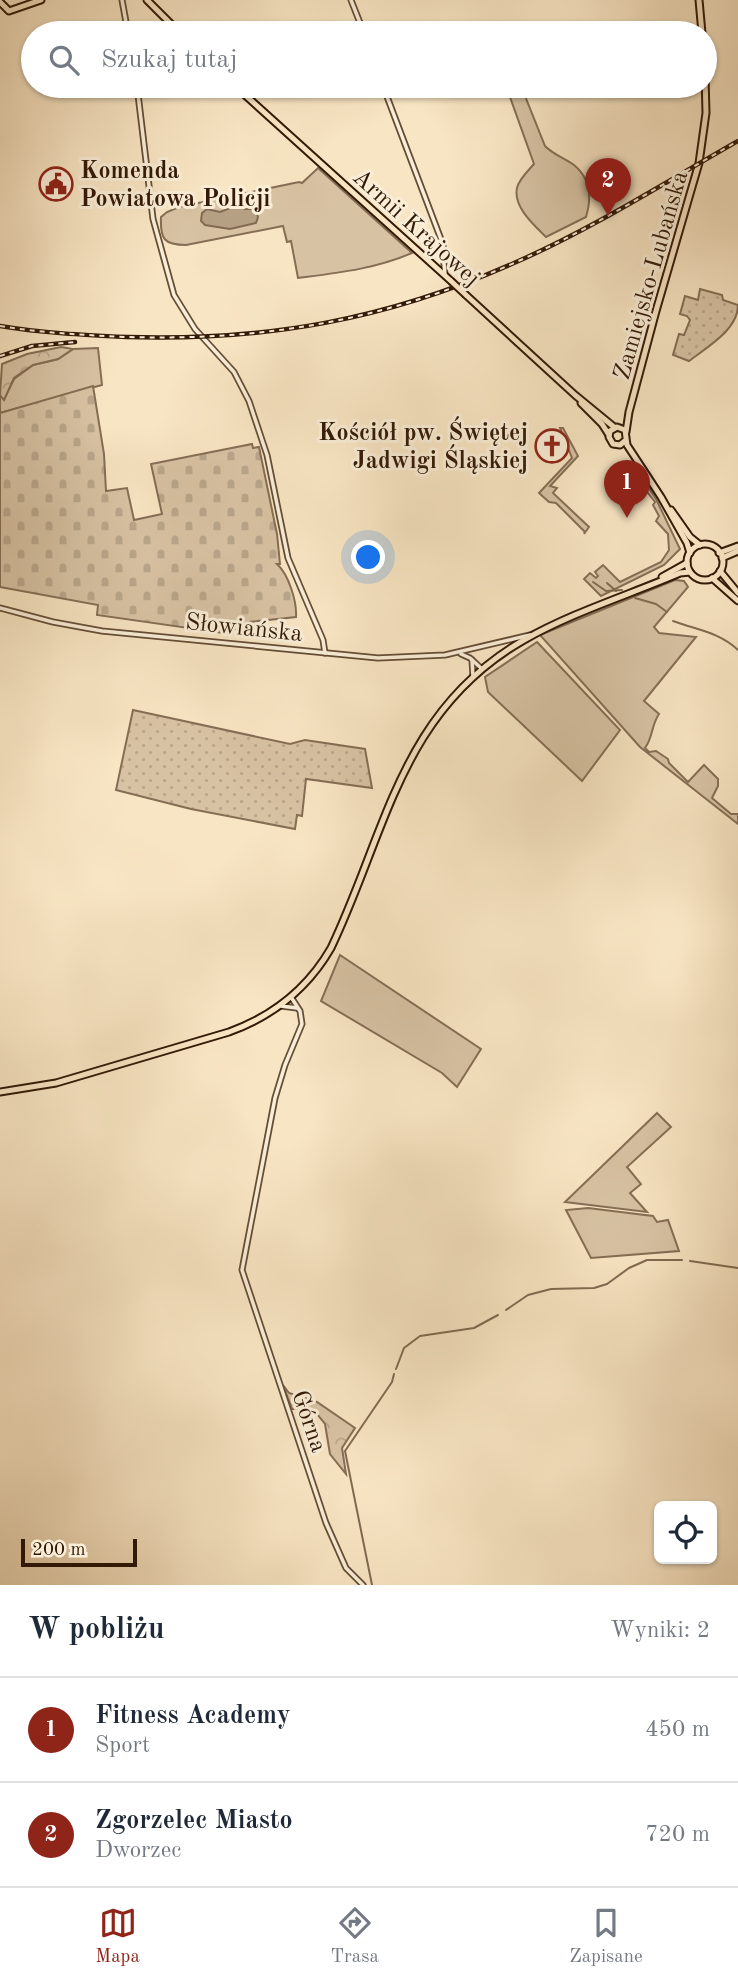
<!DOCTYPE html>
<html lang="pl">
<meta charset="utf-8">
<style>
:root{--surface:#fff;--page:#f2f2f3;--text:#1f2937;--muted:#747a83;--line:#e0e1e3;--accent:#8f2418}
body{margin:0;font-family:"Old Standard TT",serif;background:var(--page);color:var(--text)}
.controls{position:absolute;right:21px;bottom:21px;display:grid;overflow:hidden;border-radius:10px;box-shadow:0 2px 5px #0004}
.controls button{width:63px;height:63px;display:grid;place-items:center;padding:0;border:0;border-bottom:2px solid var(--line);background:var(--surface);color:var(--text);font:35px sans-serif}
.scale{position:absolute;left:21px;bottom:18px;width:116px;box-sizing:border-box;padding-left:7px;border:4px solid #331a07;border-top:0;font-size:19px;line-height:24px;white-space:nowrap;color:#331a07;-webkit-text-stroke:5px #faeed8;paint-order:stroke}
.you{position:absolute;left:369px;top:558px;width:24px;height:24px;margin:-18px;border:5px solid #fff;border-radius:50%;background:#1a73e8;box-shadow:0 0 0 10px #1a73e833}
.badge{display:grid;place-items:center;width:46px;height:46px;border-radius:50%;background:var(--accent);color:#fff;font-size:23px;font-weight:700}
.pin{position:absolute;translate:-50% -58px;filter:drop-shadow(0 2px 4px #0008)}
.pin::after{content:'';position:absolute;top:37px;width:24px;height:21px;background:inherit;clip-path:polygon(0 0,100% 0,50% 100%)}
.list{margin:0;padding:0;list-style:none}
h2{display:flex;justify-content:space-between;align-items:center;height:91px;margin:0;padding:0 28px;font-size:30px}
h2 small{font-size:23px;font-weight:400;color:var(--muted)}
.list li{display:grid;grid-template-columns:46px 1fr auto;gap:21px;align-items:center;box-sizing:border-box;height:105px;padding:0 28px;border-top:2px solid var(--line)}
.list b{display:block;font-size:26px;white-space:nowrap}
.list p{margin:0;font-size:23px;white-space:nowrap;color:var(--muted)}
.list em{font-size:23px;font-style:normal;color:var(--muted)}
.icon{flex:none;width:38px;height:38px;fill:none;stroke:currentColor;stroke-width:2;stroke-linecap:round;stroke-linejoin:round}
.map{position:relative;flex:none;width:738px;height:1585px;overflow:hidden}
.search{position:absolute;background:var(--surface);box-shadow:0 2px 5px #0004;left:21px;right:21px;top:21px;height:77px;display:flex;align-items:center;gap:18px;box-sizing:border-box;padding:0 24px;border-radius:38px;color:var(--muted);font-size:26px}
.sheet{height:301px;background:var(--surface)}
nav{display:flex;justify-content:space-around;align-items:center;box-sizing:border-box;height:98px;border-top:2px solid var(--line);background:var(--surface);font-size:19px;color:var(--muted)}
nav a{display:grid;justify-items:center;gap:4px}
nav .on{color:var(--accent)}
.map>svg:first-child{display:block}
.green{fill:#d7c2a3;stroke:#856e55;stroke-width:2}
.forest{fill:url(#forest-crowns);stroke:#856e55;stroke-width:2}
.cemetery{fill:url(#cemetery-stones);stroke:#856e55;stroke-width:2}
.garden{fill:url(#garden-dots);stroke:#856e55;stroke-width:2}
.water{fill:#b5a083;stroke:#816a51;stroke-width:2}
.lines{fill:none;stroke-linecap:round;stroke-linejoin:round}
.stream{stroke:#816a51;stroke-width:2}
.minor-casing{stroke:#644d36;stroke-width:7}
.major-casing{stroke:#331a07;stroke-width:9}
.minor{stroke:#faeed8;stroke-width:3.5}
.major{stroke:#f8e5c3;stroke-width:5}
.rail-casing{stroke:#331a07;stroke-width:4.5}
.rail{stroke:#faeed8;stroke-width:2;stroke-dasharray:5;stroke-linecap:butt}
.major-bridge-casing{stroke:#331a07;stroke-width:9;stroke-linecap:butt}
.major-bridge{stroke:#f8e5c3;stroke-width:5}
.labels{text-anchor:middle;stroke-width:6;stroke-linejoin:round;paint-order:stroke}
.poi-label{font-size:24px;font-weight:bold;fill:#331a07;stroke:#faeed8;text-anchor:start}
.street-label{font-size:24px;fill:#331a07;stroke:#faeed8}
</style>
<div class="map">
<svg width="738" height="1585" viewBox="0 0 738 1585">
<defs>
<pattern id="forest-crowns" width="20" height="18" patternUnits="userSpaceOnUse" patternTransform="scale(1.75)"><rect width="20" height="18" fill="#d7c2a3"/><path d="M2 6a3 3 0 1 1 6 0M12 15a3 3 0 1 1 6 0" fill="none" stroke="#b9a68b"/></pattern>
<pattern id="cemetery-stones" width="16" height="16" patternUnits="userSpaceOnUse" patternTransform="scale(1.75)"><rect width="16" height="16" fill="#d7c2a3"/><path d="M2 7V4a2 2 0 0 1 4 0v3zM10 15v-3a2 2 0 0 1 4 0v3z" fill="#b9a68b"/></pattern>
<pattern id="garden-dots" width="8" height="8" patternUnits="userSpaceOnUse" patternTransform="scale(1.75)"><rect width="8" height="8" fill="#d7c2a3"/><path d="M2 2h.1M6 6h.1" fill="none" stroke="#b9a68b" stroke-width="1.8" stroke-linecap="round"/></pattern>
</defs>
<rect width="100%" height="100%" fill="#f8e5c3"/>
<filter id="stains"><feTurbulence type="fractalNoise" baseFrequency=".00286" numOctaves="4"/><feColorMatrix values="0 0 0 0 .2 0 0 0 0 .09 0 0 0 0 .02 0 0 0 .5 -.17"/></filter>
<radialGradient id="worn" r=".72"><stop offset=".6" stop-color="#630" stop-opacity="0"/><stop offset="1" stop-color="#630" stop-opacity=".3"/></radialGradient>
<!-- green -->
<g class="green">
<path d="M506 86H521L545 146C554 155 564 158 574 165 591 179 592 197 586 217L546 237C534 225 513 207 517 188 519 179 528 171 534 164Z"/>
<path d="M318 168 412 253C375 269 337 273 298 278L291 241 287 242 283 226 186 245C164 245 160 239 161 217L167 212 179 207 299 182 302 183Z"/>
<path d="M98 348 102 385 0 413V395L4 399 14 379 33 365 58 359 73 349Z"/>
<path d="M560 428H563L578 456 550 486 557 488 553 493 589 527 584 534 585 532 556 503 549 502 539 493 572 458Z"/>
<path d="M631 469 636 476 639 473 656 499 680 549 664 565 601 596 584 579 590 573 596 578 598 576 595 572 603 565 620 582 661 562 669 550 668 534 656 521 659 516 653 505 655 502 630 470Z"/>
<path d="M675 580 684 581 688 587 654 627 659 633 696 637 644 701 659 714C651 726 653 737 645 748L649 752 656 751 668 759 669 763 688 782 704 765 718 779V786L712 798 731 814H738V824L640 747 540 635Z"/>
<path d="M537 642 620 730 582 781 488 692 485 677Z"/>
<path d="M340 955 481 1049 457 1087 442 1073 321 1001Z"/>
<path d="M657 1113 671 1127 627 1167 641 1184 630 1193 647 1212 565 1202Z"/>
<path d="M588 1208 653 1216 657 1222 668 1220 679 1251 591 1258 566 1210Z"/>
</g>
<!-- forest -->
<g class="forest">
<path d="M61 347 73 349 58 359 33 365 14 378 4 400 0 395 2 364 27 354Z"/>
<path d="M283 1385 289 1393 317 1402 355 1428 342 1448 346 1474 330 1454 325 1424 313 1409H292Z"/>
</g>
<!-- cemetery -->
<path class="cemetery" d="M93 386 104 454 106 491 127 488 134 520 162 514 151 464 252 444 253 448 259 447 277 534 280 564H277C289 575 297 602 296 617L249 622 231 631 230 634 97 615 98 605 0 587V413Z"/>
<!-- garden -->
<g class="garden">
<path d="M700 289 722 295 723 300 738 305C738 330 707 347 689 361L673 355 679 334 684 335 690 320 687 316 680 314 685 296 698 300Z"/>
<path d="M133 710 290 744 305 740 365 749 372 788 306 779 302 816 297 815 295 829 191 809 116 790Z"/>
</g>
<!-- water -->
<path class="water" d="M238 205 245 209H255L258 217 256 223 230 229 205 225 201 221 202 213 207 209 220 212Z"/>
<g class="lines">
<!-- stream -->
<g class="stream">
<path d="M593 582 606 591 622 590"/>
<path d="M607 583 616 591"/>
<path d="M635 598 656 604 667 612"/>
<path d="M673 621C697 630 719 632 738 650"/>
<path d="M690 1261 738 1268"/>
<path d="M506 1310 528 1295 551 1289 594 1288 607 1284 629 1268 647 1260H682"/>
<path d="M396 1369 404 1348 420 1336 474 1328 498 1315"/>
<path d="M372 1585 345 1451 392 1382 394 1374"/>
</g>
<defs>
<g id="minor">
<path d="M122 0 128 33"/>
<path d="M351 0 364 33"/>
<path d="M137 86 153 219 174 295 195 329 234 372 249 401 267 455 288 558 323 640 325 653"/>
<path d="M383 86 442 242 445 275"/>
<path d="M423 256 443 246"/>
<path d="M0 608 53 622 102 631 378 658 445 655 530 635"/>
<path d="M461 654 470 658 482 669"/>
<path d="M472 660 473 677"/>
<path d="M291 997 300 1011 302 1024 285 1065 275 1098 242 1270 326 1523 346 1568 363 1585"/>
<path d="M281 1006 297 1008"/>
</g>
<g id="major">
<path d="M147 0 180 33"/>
<path d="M699 0 702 33"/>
<path d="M0 2 9 11 41 0"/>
<path d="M235 86 451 281"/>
<path d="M466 295 575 395 614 427"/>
<path d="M581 403 602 424 609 435"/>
<path d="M626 432 629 412 656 311 699 163 706 113 705 76"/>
<path d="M626 440 620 445 613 444 609 437 610 431 617 427 625 430 627 445 661 497 687 543 690 553"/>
<path d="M671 510 690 537 700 545"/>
<circle cx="705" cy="562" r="18"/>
<path d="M719 553 738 546"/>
<path d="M722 558 738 551"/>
<path d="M720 571 738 593"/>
<path d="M662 577 687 563"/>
<path d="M712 578 738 601"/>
<path d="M0 1092 56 1083 229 1032C273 1016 308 988 331 948 387 831 400 711 524 640 573 612 629 595 680 573L690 572"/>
</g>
</defs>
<!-- minor casing -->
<use href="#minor" class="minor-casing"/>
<!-- major casing -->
<use href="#major" class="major-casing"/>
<!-- minor -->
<use href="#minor" class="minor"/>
<!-- major -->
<use href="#major" class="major"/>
<defs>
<g id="rail">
<path d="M0 326C42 333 84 335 127 337 267 341 386 320 514 263 592 229 664 183 738 141"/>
<path d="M0 356 32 346 75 342"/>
</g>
</defs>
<!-- rail casing -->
<use href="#rail" class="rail-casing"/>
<!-- rail -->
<use href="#rail" class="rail"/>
<defs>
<path id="major-bridge" d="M451 281 466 295"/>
</defs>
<!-- major-bridge casing -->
<use href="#major-bridge" class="major-bridge-casing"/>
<!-- major-bridge -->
<use href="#major-bridge" class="major-bridge"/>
</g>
<!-- icons -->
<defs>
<symbol id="civic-ring" viewBox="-11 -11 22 22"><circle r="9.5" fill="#faeed8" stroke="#8f2418" stroke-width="1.5"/><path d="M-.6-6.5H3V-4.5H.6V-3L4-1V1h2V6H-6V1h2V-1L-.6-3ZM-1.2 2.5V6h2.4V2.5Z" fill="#8f2418"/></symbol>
<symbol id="church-ring" viewBox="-11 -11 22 22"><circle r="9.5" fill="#faeed8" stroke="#8f2418" stroke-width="1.5"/><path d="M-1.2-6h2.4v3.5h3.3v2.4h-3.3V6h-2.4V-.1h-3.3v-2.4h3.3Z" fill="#8f2418"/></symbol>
</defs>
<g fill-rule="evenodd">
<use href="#civic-ring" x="37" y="165" width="38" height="38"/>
<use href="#church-ring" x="533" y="427" width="38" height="38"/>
</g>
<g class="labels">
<!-- poi labels -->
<g class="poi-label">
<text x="80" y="178">Komenda<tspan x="80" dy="28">Powiatowa Policji</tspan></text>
<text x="528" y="440" text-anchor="end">Kościół pw. Świętej<tspan x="528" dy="28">Jadwigi Śląskiej</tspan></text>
</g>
<!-- street labels -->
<g class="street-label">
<text transform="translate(417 227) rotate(42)" y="8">Armii Krajowej</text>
<text transform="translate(650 275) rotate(-74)" y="8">Zamiejsko-Lubańska</text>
<text transform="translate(244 627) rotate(6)" y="8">Słowiańska</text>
<text transform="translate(310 1421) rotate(71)" y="8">Górna</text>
</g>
</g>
<rect width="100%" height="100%" filter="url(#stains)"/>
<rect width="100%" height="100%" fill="url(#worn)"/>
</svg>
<div class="controls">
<button><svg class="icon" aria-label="locate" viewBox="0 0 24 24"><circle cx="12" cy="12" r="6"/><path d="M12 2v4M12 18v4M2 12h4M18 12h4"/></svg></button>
</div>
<div class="scale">200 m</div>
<div class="you"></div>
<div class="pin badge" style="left:627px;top:518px">1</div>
<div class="pin badge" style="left:608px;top:216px">2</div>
<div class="search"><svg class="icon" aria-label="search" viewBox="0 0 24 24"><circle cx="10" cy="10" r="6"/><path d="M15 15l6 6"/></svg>Szukaj tutaj</div>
</div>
<section class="sheet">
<h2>W pobliżu<small>Wyniki: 2</small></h2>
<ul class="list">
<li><span class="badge">1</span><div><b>Fitness Academy</b><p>Sport</p></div><em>450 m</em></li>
<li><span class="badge">2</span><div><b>Zgorzelec Miasto</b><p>Dworzec</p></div><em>720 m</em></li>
</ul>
</section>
<nav>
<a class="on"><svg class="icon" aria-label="map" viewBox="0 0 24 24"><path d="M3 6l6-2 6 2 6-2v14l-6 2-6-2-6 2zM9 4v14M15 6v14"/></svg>Mapa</a>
<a><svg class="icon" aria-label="directions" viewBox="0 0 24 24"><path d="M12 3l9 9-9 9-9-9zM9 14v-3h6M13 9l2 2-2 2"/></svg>Trasa</a>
<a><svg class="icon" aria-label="saved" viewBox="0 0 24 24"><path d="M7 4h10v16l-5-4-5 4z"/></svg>Zapisane</a>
</nav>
